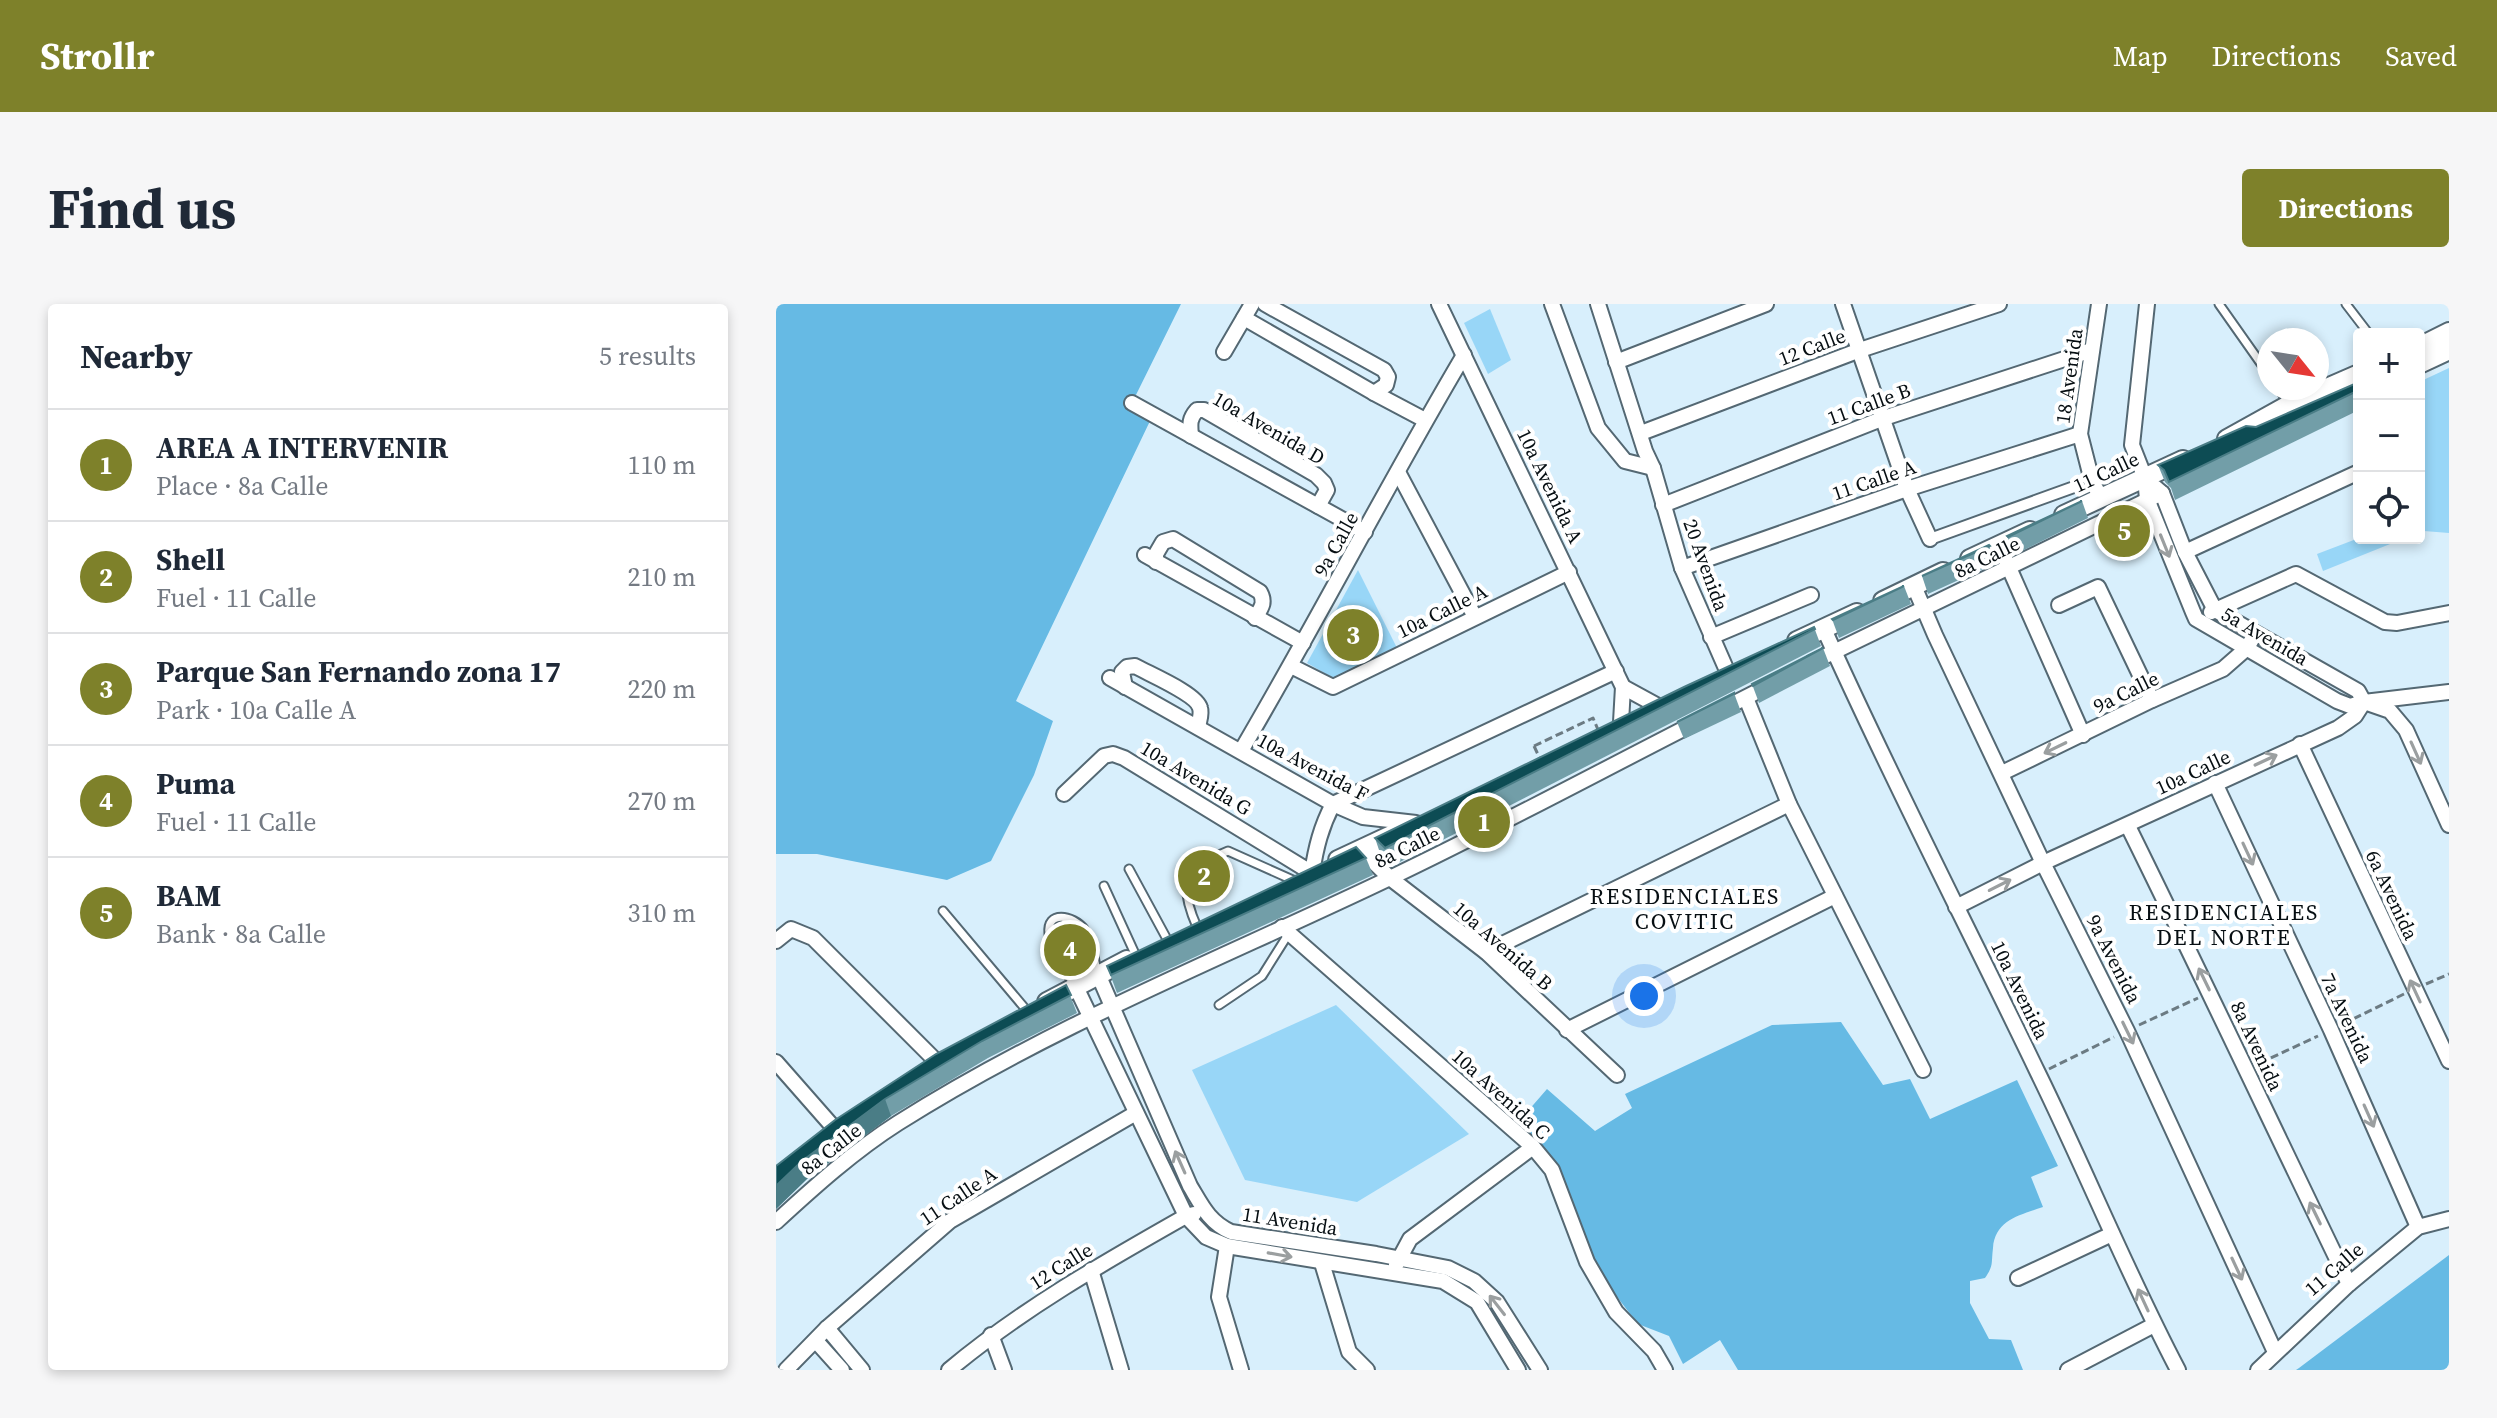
<!DOCTYPE html>
<meta charset="utf-8">
<style>
:root{--surface:#fff;--page:#f6f6f7;--text:#1f2937;--muted:#747a83;--line:#e0e1e3;--accent:#7e812a}
body{margin:0;font-family:"Source Serif 4",serif;background:var(--page);color:var(--text)}
.controls{position:absolute;right:24px;top:24px;display:grid;overflow:hidden;border-radius:8px;box-shadow:0 4px 12px #0003}
.controls button{width:72px;height:72px;display:grid;place-items:center;padding:0;border:0;border-bottom:2px solid var(--line);background:var(--surface);color:var(--text);font:40px sans-serif}
.compass{position:absolute;left:1481px;top:24px;width:72px;height:72px;border-radius:50%;background:var(--surface);box-shadow:0 4px 12px #0003;rotate:120deg}
.you{position:absolute;left:868px;top:692px;width:28px;height:28px;margin:-20px;border:6px solid #fff;border-radius:50%;background:#1a73e8;box-shadow:0 0 0 12px #1a73e833}
.badge{display:grid;place-items:center;width:52px;height:52px;border-radius:50%;background:var(--accent);color:#fff;font-size:26px;font-weight:700}
.pin{position:absolute;translate:-50% -50%;border:4px solid #fff;box-shadow:0 2px 8px #0006}
.list{margin:0;padding:0;list-style:none}
h2{display:flex;justify-content:space-between;align-items:center;height:104px;margin:0;padding:0 32px;font-size:34px}
h2 small{font-size:26px;font-weight:400;color:var(--muted)}
.list li{display:grid;grid-template-columns:52px 1fr auto;gap:24px;align-items:center;box-sizing:border-box;height:112px;padding:0 32px;border-top:2px solid var(--line)}
.list b{display:block;font-size:30px;white-space:nowrap}
.list p{margin:0;font-size:26px;white-space:nowrap;color:var(--muted)}
.list em{font-size:26px;font-style:normal;color:var(--muted)}
.icon{flex:none;width:44px;height:44px;fill:none;stroke:currentColor;stroke-width:2;stroke-linecap:round;stroke-linejoin:round}
.map{position:relative;flex:none;width:1673px;height:1066px;overflow:hidden;border-radius:8px}
header{display:flex;align-items:center;gap:48px;box-sizing:border-box;height:112px;padding:0 40px;background:var(--accent);color:#fff}
header strong{font-size:38px}
nav{display:flex;gap:44px;margin-inline-start:auto;font-size:28px}
.intro{display:flex;align-items:center;justify-content:space-between;box-sizing:border-box;height:192px;padding:0 48px}
h1{margin:0;font-size:56px}
.button{padding:20px 36px;border-radius:8px;background:var(--accent);color:#fff;font-size:28px;font-weight:700}
main{display:flex;gap:48px;padding:0 48px}
aside{flex:1;background:var(--surface);border-radius:8px;box-shadow:0 4px 12px #0003}
.map>svg:first-child{display:block}
.green{fill:#98d6f7}
.forest{fill:#66bae4}
.lines{fill:none;stroke-linecap:round;stroke-linejoin:round}
.service-casing{stroke:#546873;stroke-width:11}
.pedestrian-casing{stroke:#546873;stroke-width:14}
.minor-casing{stroke:#546873;stroke-width:18}
.tertiary-casing{stroke:#546873;stroke-width:22}
.path{stroke:#6c7b83;stroke-width:3;stroke-dasharray:8 4;stroke-linecap:butt}
.service{stroke:#fff;stroke-width:7}
.pedestrian{stroke:#fff;stroke-width:10}
.minor{stroke:#fff;stroke-width:14}
.tertiary{stroke:#fff;stroke-width:18}
.path-bridge{stroke:#6c7b83;stroke-width:3;stroke-dasharray:8 4;stroke-linecap:butt}
.wall{fill:#729ea8}
.shaded-wall{fill:#4a7d86}
.building{fill:#0d4c54;stroke:#4a7d86;stroke-width:2}
.oneway{stroke:#9b9fa0}
.labels{text-anchor:middle;stroke-width:8;stroke-linejoin:round;paint-order:stroke}
.street-label{font-size:20px;fill:#060e12;stroke:#fff}
.neighbourhood-label{font-size:22px;letter-spacing:2px;fill:#060e12;stroke:#fff}
</style>
<header>
<strong>Strollr</strong>
<nav><a>Map</a><a>Directions</a><a>Saved</a></nav>
</header>
<div class="intro"><h1>Find us</h1><a class="button">Directions</a></div>
<main>
<aside>
<h2>Nearby<small>5 results</small></h2>
<ul class="list">
<li><span class="badge">1</span><div><b>AREA A INTERVENIR</b><p>Place · 8a Calle</p></div><em>110 m</em></li>
<li><span class="badge">2</span><div><b>Shell</b><p>Fuel · 11 Calle</p></div><em>210 m</em></li>
<li><span class="badge">3</span><div><b>Parque San Fernando zona 17</b><p>Park · 10a Calle A</p></div><em>220 m</em></li>
<li><span class="badge">4</span><div><b>Puma</b><p>Fuel · 11 Calle</p></div><em>270 m</em></li>
<li><span class="badge">5</span><div><b>BAM</b><p>Bank · 8a Calle</p></div><em>310 m</em></li>
</ul>
</aside>
<div class="map">
<svg width="1673" height="1066" viewBox="0 0 1673 1066">
<rect width="100%" height="100%" fill="#d8effc"/>
<!-- green -->
<g class="green">
<path d="M714 5 735 56 712 70 688 19Z"/>
<path d="M1673 64V229L1648 227 1643 229V78Z"/>
<path d="M1583 234H1629L1547 267 1541 250Z"/>
<path d="M582 266 622 346 559 375 531 359Z"/>
<path d="M560 701 693 830 581 898 469 876 416 766Z"/>
</g>
<!-- forest -->
<g class="forest">
<path d="M0 0H405L353 105 374 117 240 397 277 417 258 471 215 557 171 576 41 550H0Z"/>
<path d="M1065 718 1107 781 1134 775 1154 815 1241 776 1282 862 1255 873 1267 903C1244 911 1219 916 1217 944 1215 960 1218 961 1209 974L1194 977V999L1213 1035 1235 1036 1247 1066H962L944 1036 907 1060 893 1032 862 1020 814 958 766 848 737 824 771 785 819 827 856 804 849 790 996 721Z"/>
<path d="M1673 951V1066H1520L1523 1064Z"/>
</g>
<g class="lines">
<defs>
<g id="service">
<path d="M1443 0 1493 71"/>
<path d="M1570 0 1593 30"/>
<path d="M1502 84 1513 99"/>
<path d="M353 565 392 637"/>
<path d="M328 582 360 652"/>
<path d="M167 607 252 708"/>
<path d="M421 623C413 605 406 582 413 564L452 547 519 577"/>
<path d="M299 681C287 665 275 650 273 630 270 606 297 611 308 625 317 637 318 654 321 668"/>
<path d="M443 701 486 672 513 629"/>
</g>
<path id="pedestrian" d="M1154 235 1298 183"/>
<g id="minor">
<path d="M489 0 608 66 612 73 610 81 598 89"/>
<path d="M663 0 847 383 845 418"/>
<path d="M776 0 822 124 849 157 877 164"/>
<path d="M822 0 869 147 877 164 906 264 952 369"/>
<path d="M1067 0 1131 185 1154 235"/>
<path d="M1323 0 1304 130 1316 177 1325 194"/>
<path d="M1371 0 1356 141 1369 174 1371 195 1417 308 1420 315 1561 397 1574 402 1588 398 1673 388"/>
<path d="M468 14 598 89 649 116"/>
<path d="M448 48 476 0"/>
<path d="M840 58 990 0"/>
<path d="M356 99 589 228"/>
<path d="M865 129 1084 46 1223 0"/>
<path d="M415 132C414 120 413 115 421 106H428L540 171 548 179 551 186 542 202"/>
<path d="M622 168 699 313"/>
<path d="M1379 183 1386 189 1409 248 1439 306 1582 387 1588 398 1614 407 1630 426 1673 521"/>
<path d="M887 201 1108 114 1316 46"/>
<path d="M1223 241 1307 431"/>
<path d="M1409 248 1583 168"/>
<path d="M369 251 527 339"/>
<path d="M380 258V250L387 238 397 235 484 288C490 299 485 304 479 314"/>
<path d="M906 264 1131 185 1304 130"/>
<path d="M1138 282 1159 331 1267 559 1351 727 1499 1048"/>
<path d="M1283 301 1322 283 1376 396"/>
<path d="M1435 308 1520 270 1609 318 1621 319 1673 309"/>
<path d="M1048 325C1115 475 1191 621 1262 769 1310 867 1351 969 1402 1066"/>
<path d="M935 333 1035 291"/>
<path d="M1035 359 1386 189"/>
<path d="M515 362 557 383 793 268"/>
<path d="M334 374 557 500 587 513 640 519"/>
<path d="M349 383 346 368 351 363 359 362C373 370 421 390 424 404 426 410 423 417 422 423"/>
<path d="M847 383 880 401"/>
<path d="M970 394 1013 500 1147 766"/>
<path d="M947 405 996 380"/>
<path d="M1524 440 1673 757"/>
<path d="M465 447C542 316 611 181 688 51"/>
<path d="M1226 469 1376 396 1447 365 1471 344 1475 337"/>
<path d="M1439 479 1555 726 1642 923"/>
<path d="M288 490 328 452 337 450 348 454 536 569C540 543 545 523 557 500L840 367"/>
<path d="M1352 522C1427 674 1499 827 1573 980"/>
<path d="M584 545 614 574 710 648 841 771"/>
<path d="M1180 603 1267 559 1562 424 1579 412 1588 398"/>
<path d="M506 623 757 843 776 866 811 958 840 1008 878 1047 889 1066"/>
<path d="M0 637 15 625 37 634 160 757"/>
<path d="M710 648 1013 500"/>
<path d="M322 670 414 882C426 902 433 918 455 928L600 950 672 964 698 977 721 998 764 1066"/>
<path d="M300 683 410 912 430 933 451 942 667 977 701 998 742 1066"/>
<path d="M791 726 1059 592"/>
<path d="M0 758 58 824"/>
<path d="M0 918C38 883 78 847 122 819 277 721 449 653 614 574 717 525 819 470 921 418"/>
<path d="M451 942 443 993 465 1066"/>
<path d="M546 959 573 1048 591 1066"/>
<path d="M620 961 634 935 757 843"/>
<path d="M315 966 345 1066"/>
<path d="M1242 974 1336 930"/>
<path d="M51 1024 86 1066"/>
<path d="M215 1031 228 1066"/>
<path d="M40 1037 66 1066"/>
<path d="M10 1066 51 1024 174 917 360 809"/>
<path d="M173 1066C246 1005 327 959 410 912L418 910"/>
<path d="M1292 1066 1378 1021"/>
<path d="M1482 1066 1573 980 1642 923 1673 915"/>
</g>
<g id="tertiary">
<path d="M1643 43 1673 28"/>
<path d="M1643 60 1673 46"/>
<path d="M1451 135 1514 100 1583 70"/>
<path d="M1288 211 1407 156"/>
<path d="M1194 255 1254 227"/>
<path d="M1107 297 1167 268"/>
<path d="M1021 337 1081 309"/>
<path d="M562 556 622 528"/>
<path d="M271 698 351 656"/>
</g>
</defs>
<!-- service casing -->
<use href="#service" class="service-casing"/>
<!-- pedestrian casing -->
<use href="#pedestrian" class="pedestrian-casing"/>
<!-- minor casing -->
<use href="#minor" class="minor-casing"/>
<!-- tertiary casing -->
<use href="#tertiary" class="tertiary-casing"/>
<!-- path -->
<g class="path">
<path d="M758 442 817 414 823 428"/>
<path d="M1650 680 1673 670"/>
<path d="M1567 720 1628 690"/>
<path d="M1363 721 1422 694"/>
<path d="M1484 759 1542 732"/>
<path d="M1273 765 1338 733"/>
</g>
<!-- service -->
<use href="#service" class="service"/>
<!-- pedestrian -->
<use href="#pedestrian" class="pedestrian"/>
<!-- minor -->
<use href="#minor" class="minor"/>
<!-- tertiary -->
<use href="#tertiary" class="tertiary"/>
<!-- path-bridge -->
<path class="path-bridge" d="M758 442 765 457"/>
</g>
<!-- wall -->
<g class="wall">
<path d="M1583 78V106L1399 196 1395 184 1389 178 1382 161 1480 123Z"/>
<path d="M1306 197 1312 214 1238 251 1231 232Z"/>
<path d="M1213 241 1220 259 1152 290 1146 272Z"/>
<path d="M1128 282 1135 300 1063 334 1056 315Z"/>
<path d="M1038 323 1045 342 616 562 605 552 599 534Z"/>
<path d="M1047 344 1054 362 983 399 976 380Z"/>
<path d="M958 389 965 408 908 435 901 418Z"/>
<path d="M590 554 597 571 341 689 331 662Z"/>
<path d="M290 681 301 709 212 754 115 812 32 874 0 905V862Z"/>
</g>
<!-- shaded-wall -->
<path class="shaded-wall" d="M109 795 115 812 32 874 0 905V882L26 857Z"/>
<!-- building -->
<g class="building">
<path d="M1583 78V86L1393 178 1388 166 1382 161 1470 122 1480 123Z"/>
<path d="M1306 197 1232 233 1231 232Z"/>
<path d="M1213 241 1214 242 1146 272Z"/>
<path d="M1128 282 1057 316 1056 315Z"/>
<path d="M1038 323 1039 325 609 544 599 534 908 383Z"/>
<path d="M1047 344 977 382 976 380Z"/>
<path d="M958 389V390L901 418Z"/>
<path d="M580 543 590 554 335 671 331 662Z"/>
<path d="M290 681 295 691 206 737 109 795 26 857 0 882V862L59 816 160 750Z"/>
</g>
<!-- one-way arrows -->
<defs><path id="oneway-shaft" d="M-6 0H5M1.5-3L5.5 0L1.5 3" fill="none" stroke-width="1.6" stroke-linecap="round" stroke-linejoin="round" transform="scale(2)"/></defs>
<g class="oneway">
<use href="#oneway-shaft" transform="translate(1389 242) rotate(68)"/>
<use href="#oneway-shaft" transform="translate(1279 444) rotate(154)"/>
<use href="#oneway-shaft" transform="translate(1640 449) rotate(66)"/>
<use href="#oneway-shaft" transform="translate(1490 456) rotate(-25)"/>
<use href="#oneway-shaft" transform="translate(1472 550) rotate(65)"/>
<use href="#oneway-shaft" transform="translate(1224 581) rotate(-27)"/>
<use href="#oneway-shaft" transform="translate(1428 675) rotate(-116)"/>
<use href="#oneway-shaft" transform="translate(1639 687) rotate(-115)"/>
<use href="#oneway-shaft" transform="translate(1352 729) rotate(64)"/>
<use href="#oneway-shaft" transform="translate(1593 812) rotate(66)"/>
<use href="#oneway-shaft" transform="translate(404 858) rotate(-114)"/>
<use href="#oneway-shaft" transform="translate(1539 909) rotate(-116)"/>
<use href="#oneway-shaft" transform="translate(504 951) rotate(10)"/>
<use href="#oneway-shaft" transform="translate(1461 965) rotate(65)"/>
<use href="#oneway-shaft" transform="translate(1367 996) rotate(-115)"/>
<use href="#oneway-shaft" transform="translate(721 1001) rotate(-128)"/>
</g>
<g class="labels">
<!-- street labels -->
<g class="street-label">
<text transform="translate(1036 43) rotate(-21)" y="7">12 Calle</text>
<text transform="translate(1293 72) rotate(-82)" y="7">18 Avenida</text>
<text transform="translate(1093 100) rotate(-20)" y="7">11 Calle B</text>
<text transform="translate(493 124) rotate(30)" y="7">10a Avenida D</text>
<text transform="translate(1330 168) rotate(-25)" y="7">11 Calle</text>
<text transform="translate(1098 176) rotate(-19)" y="7">11 Calle A</text>
<text transform="translate(774 182) rotate(64)" y="7">10a Avenida A</text>
<text transform="translate(560 240) rotate(-61)" y="7">9a Calle</text>
<text transform="translate(1211 253) rotate(-26)" y="7">8a Calle</text>
<text transform="translate(930 261) rotate(70)" y="7">20 Avenida</text>
<text transform="translate(666 307) rotate(-26)" y="7">10a Calle A</text>
<text transform="translate(1489 332) rotate(30)" y="7">5a Avenida</text>
<text transform="translate(1350 388) rotate(-26)" y="7">9a Calle</text>
<text transform="translate(537 463) rotate(28)" y="7">10a Avenida F</text>
<text transform="translate(1417 468) rotate(-25)" y="7">10a Calle</text>
<text transform="translate(420 474) rotate(31)" y="7">10a Avenida G</text>
<text transform="translate(631 543) rotate(-26)" y="7">8a Calle</text>
<text transform="translate(1616 591) rotate(65)" y="7">6a Avenida</text>
<text transform="translate(727 642) rotate(41)" y="7">10a Avenida B</text>
<text transform="translate(1338 655) rotate(63)" y="7">9a Avenida</text>
<text transform="translate(1244 686) rotate(64)" y="7">10a Avenida</text>
<text transform="translate(1571 714) rotate(65)" y="7">7a Avenida</text>
<text transform="translate(1481 742) rotate(65)" y="7">8a Avenida</text>
<text transform="translate(725 790) rotate(42)" y="7">10a Avenida C</text>
<text transform="translate(55 845) rotate(-38)" y="7">8a Calle</text>
<text transform="translate(182 892) rotate(-34)" y="7">11 Calle A</text>
<text transform="translate(514 917) rotate(9)" y="7">11 Avenida</text>
<text transform="translate(285 962) rotate(-32)" y="7">12 Calle</text>
<text transform="translate(1558 965) rotate(-41)" y="7">11 Calle</text>
</g>
<!-- neighbourhood labels -->
<g class="neighbourhood-label">
<text x="909" y="600">RESIDENCIALES<tspan x="909" dy="25">COVITIC</tspan></text>
<text x="1448" y="616">RESIDENCIALES<tspan x="1448" dy="25">DEL NORTE</tspan></text>
</g>
</g>
</svg>
<div class="controls">
<button>+</button>
<button>−</button>
<button><svg class="icon" aria-label="locate" viewBox="0 0 24 24"><circle cx="12" cy="12" r="6"/><path d="M12 2v4M12 18v4M2 12h4M18 12h4"/></svg></button>
</div>
<svg class="compass" viewBox="-18 -18 36 36"><path d="M0-13l5 13h-10z" fill="#e53935"/><path d="M0 13l5-13h-10z" fill="#747a83"/></svg>
<div class="you"></div>
<div class="pin badge" style="left:708px;top:518px">1</div>
<div class="pin badge" style="left:428px;top:572px">2</div>
<div class="pin badge" style="left:577px;top:331px">3</div>
<div class="pin badge" style="left:294px;top:646px">4</div>
<div class="pin badge" style="left:1348px;top:227px">5</div>
</div>
</main>
